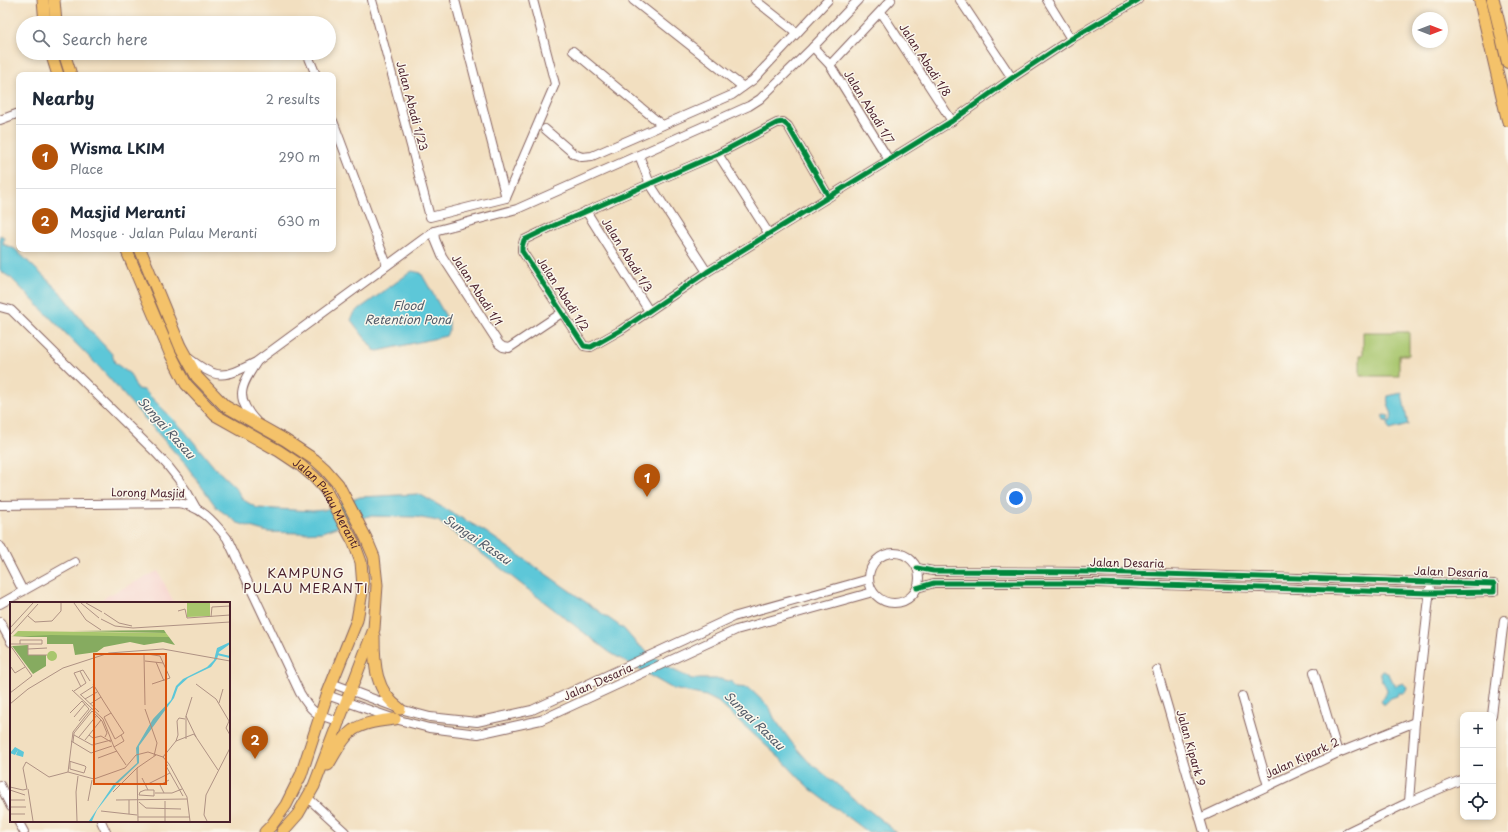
<!DOCTYPE html>
<meta charset="utf-8">
<style>
:root{--surface:#fff;--page:#f6f6f7;--text:#1f2937;--muted:#747a83;--line:#e0e1e3;--accent:#b45309}
body{margin:0;font-family:"Playpen Sans",sans-serif;background:var(--page);color:var(--text)}
.controls{position:absolute;right:12px;bottom:12px;display:grid;overflow:hidden;border-radius:8px;box-shadow:0 2px 6px #0003}
.controls button{width:36px;height:36px;display:grid;place-items:center;padding:0;border:0;border-bottom:1px solid var(--line);background:var(--surface);color:var(--text);font:20px sans-serif}
.compass{position:absolute;left:1412px;top:12px;width:36px;height:36px;border-radius:50%;background:var(--surface);box-shadow:0 2px 6px #0003;rotate:90deg}
.you{position:absolute;left:1016px;top:498px;width:14px;height:14px;margin:-10px;border:3px solid #fff;border-radius:50%;background:#1a73e8;box-shadow:0 0 0 6px #1a73e833}
.badge{display:grid;place-items:center;width:26px;height:26px;border-radius:50%;background:var(--accent);color:#fff;font-size:13px;font-weight:700}
.pin{position:absolute;translate:-50% -33px;filter:drop-shadow(0 1px 2px #0008)}
.pin::after{content:'';position:absolute;top:21px;width:14px;height:12px;background:inherit;clip-path:polygon(0 0,100% 0,50% 100%)}
.list{margin:0;padding:0;list-style:none}
h2{display:flex;justify-content:space-between;align-items:center;height:52px;margin:0;padding:0 16px;font-size:17px}
h2 small{font-size:13px;font-weight:400;color:var(--muted)}
.list li{display:grid;grid-template-columns:26px 1fr auto;gap:12px;align-items:center;box-sizing:border-box;height:64px;padding:0 16px;border-top:1px solid var(--line)}
.list b{display:block;font-size:15px;white-space:nowrap}
.list p{margin:0;font-size:13px;white-space:nowrap;color:var(--muted)}
.list em{font-size:13px;font-style:normal;color:var(--muted)}
.icon{flex:none;width:22px;height:22px;fill:none;stroke:currentColor;stroke-width:2;stroke-linecap:round;stroke-linejoin:round}
.map{position:relative;flex:none;width:1508px;height:832px;overflow:hidden}
.search{position:absolute;background:var(--surface);box-shadow:0 2px 6px #0003;left:16px;top:16px;width:320px;height:44px;display:flex;align-items:center;gap:10px;box-sizing:border-box;padding:0 14px;border-radius:22px;color:var(--muted);font-size:15px}
.panel{position:absolute;background:var(--surface);box-shadow:0 2px 6px #0003;left:16px;top:72px;width:320px;height:180px;border-radius:8px}
.map>svg:first-child{display:block}
.built{fill:#f7d0cb}
.green{fill:#a8c66d;stroke:#79724c}
.water{fill:#5dc7d8;stroke:#547382}
.lines{fill:none;stroke-linecap:round;stroke-linejoin:round}
.minor-casing{stroke:#85625f;stroke-width:10}
.major-casing{stroke:#85625f;stroke-width:13}
.highway-casing{stroke:#85625f;stroke-width:14}
.minor{stroke:#fff;stroke-width:8}
.major{stroke:#f4c26a;stroke-width:11}
.highway{stroke:#f4c26a;stroke-width:12}
.cycleway-casing{stroke:#fbf7ec;stroke-width:8}
.cycleway{stroke:#00873e;stroke-width:5}
.labels{text-anchor:middle;stroke-width:3;stroke-linejoin:round;paint-order:stroke}
.street-label{font-size:11px;fill:#4a1f2b;stroke:#fbf7ec}
.water-label{font-size:12px;font-style:italic;fill:#515a68;stroke:#fbf7ec}
.quarter-label{font-size:13px;letter-spacing:1px;fill:#4a1f2b;stroke:#fbf7ec}
.inset-river{fill:none;stroke:#5dc7d8;stroke-width:2}
.inset-road{fill:none;stroke:#af9284;stroke-width:1}
.view{fill:#d8530f;fill-opacity:0.15;stroke:#d8530f;stroke-width:2}
.inset-edge{fill:none;stroke:#4a1f2b;stroke-width:2}
</style>
<div class="map">
<svg width="1508" height="832" viewBox="0 0 1508 832">
<rect width="100%" height="100%" fill="#fbf7ec"/>
<filter id="ink" filterUnits="userSpaceOnUse"><feTurbulence type="fractalNoise" baseFrequency=".025" numOctaves="2"/><feDisplacementMap in="SourceGraphic" scale="8" xChannelSelector="R" yChannelSelector="G"/><feConvolveMatrix kernelMatrix="1 2 1 2 8 2 1 2 1" color-interpolation-filters="sRGB"/></filter>
<filter id="wash" filterUnits="userSpaceOnUse"><feTurbulence type="fractalNoise" baseFrequency=".012" numOctaves="4" result="noise"/><feDisplacementMap in="SourceGraphic" scale="16" xChannelSelector="R" yChannelSelector="G"/><feGaussianBlur stdDeviation="0.9" result="paint"/><feColorMatrix in="noise" values="0 0 0 0 0 0 0 0 0 0 0 0 0 0 0 0 0 1.4 0 .05"/><feComposite in="paint" operator="in"/></filter>
<g filter="url(#wash)">
<rect width="100%" height="100%" fill="#f2dfc0"/>
<!-- built -->
<path class="built" d="M158 571 174 603H105L103 598Z"/>
<!-- green -->
<path class="green" d="M1363 332H1409V355H1399V376H1360V355H1363Z"/>
<!-- water -->
<g class="water">
<path d="M0 235 4 237 3 244 15 249 59 291 88 328 112 354 115 363 130 374 137 389 144 390 183 429 214 467 236 488 242 499 257 508 313 511 324 510 360 497 419 494 486 532 624 629 636 643 669 668 692 679H720L732 682 737 687 749 688 770 708 774 718 792 743 808 761 896 832H867L809 788 782 760 718 702 706 696 673 689 609 652 481 553 438 521 416 517 368 516 322 532 300 533 267 532 238 523 217 508 186 465 100 368 11 278 0 271Z"/>
<path d="M412 271 421 273 449 322V330L446 336 378 351 374 350 351 320 355 312Z"/>
<path d="M1402 393 1408 425 1390 430 1388 426 1389 424 1387 421H1384L1383 416 1384 415 1389 416 1388 420 1390 422C1396 412 1385 406 1388 396Z"/>
<path d="M1383 671 1389 674 1395 686 1403 683 1407 687 1405 693H1398L1397 696 1391 698 1385 704H1383L1381 701 1387 692C1387 684 1379 681 1380 672Z"/>
</g>
</g>
<g filter="url(#ink)">
<g class="lines">
<defs>
<g id="minor">
<path d="M372 0 430 217 506 198 555 84 533 0"/>
<path d="M455 0 506 198"/>
<path d="M633 0 743 87"/>
<path d="M755 0 797 33"/>
<path d="M960 0 1012 78"/>
<path d="M1047 0 1071 39"/>
<path d="M881 12 952 121"/>
<path d="M813 47 830 65 889 160"/>
<path d="M573 51 662 125"/>
<path d="M307 53 316 75"/>
<path d="M830 65 891 0"/>
<path d="M0 120 19 113"/>
<path d="M333 121 387 265"/>
<path d="M545 129 574 154 582 157 592 156 732 95 743 87 753 80 828 0"/>
<path d="M718 154 769 234"/>
<path d="M639 155 650 184 707 272"/>
<path d="M829 197 788 126 783 122 777 123 718 154 555 225 524 240 522 247V251L584 346 591 347 621 330 707 272 952 121 1012 78 1071 39 1138 0"/>
<path d="M586 211 649 311"/>
<path d="M434 231 435 239 442 256 499 344 503 347 509 348 563 312"/>
<path d="M0 307 11 310 155 452C172 469 185 486 196 508"/>
<path d="M187 357C218 380 222 379 256 362L434 231 517 209 749 106 760 99 813 47 858 0"/>
<path d="M256 363C241 386 234 398 256 421"/>
<path d="M0 505 177 503C200 505 213 521 227 538L300 693C313 715 317 714 340 722"/>
<path d="M0 546 23 591"/>
<circle cx="894" cy="578" r="25"/>
<path d="M917 568 933 571 1095 572 1494 584V592L1430 593 1095 583H934L917 588"/>
<path d="M0 604 75 562"/>
<path d="M0 622 11 642"/>
<path d="M1157 670 1204 832"/>
<path d="M1314 672 1338 753"/>
<path d="M331 683 400 709 430 717 477 722 532 710 733 617 869 579"/>
<path d="M327 695 395 719 429 728 478 734 541 720 736 630 873 592"/>
<path d="M1242 696 1268 786"/>
<path d="M1492 715 1504 620"/>
<path d="M0 785 11 807"/>
<path d="M308 798 345 832"/>
<path d="M1409 802 1415 722 1430 589"/>
<path d="M1200 818 1338 753 1415 722"/>
<path d="M18 821 24 832"/>
<path d="M101 821 106 832"/>
<path d="M1347 832 1409 802 1463 779"/>
</g>
<g id="major">
<path d="M43 0 45 23"/>
<path d="M54 0 56 23"/>
<path d="M51 53 58 75"/>
<path d="M64 53 71 75"/>
<path id="s1" d="M126 249 170 353 186 384 215 415 279 451 300 465 314 477 325 489 354 543 361 562 363 586 357 620 327 695 301 775 286 805 271 826 265 832"/>
<path d="M140 249 180 346 197 377 225 406 285 440 315 460 325 469 338 484 366 538 374 557 377 585 374 629 314 786 298 814 282 832"/>
<path d="M374 636C374 665 375 691 400 709"/>
<path d="M328 765C335 754 342 738 353 730 365 722 381 721 395 719"/>
</g>
<g id="highway">
<path d="M1480 0 1508 120"/>
<path d="M1493 0 1508 62"/>
</g>
</defs>
<!-- minor casing -->
<use href="#minor" class="minor-casing"/>
<!-- major casing -->
<use href="#major" class="major-casing"/>
<!-- highway casing -->
<use href="#highway" class="highway-casing"/>
<!-- minor -->
<use href="#minor" class="minor"/>
<!-- major -->
<use href="#major" class="major"/>
<!-- highway -->
<use href="#highway" class="highway"/>
<defs>
<g id="cycleway">
<path d="M829 197 788 126 783 122 777 123 718 154 555 225 524 240 522 247V251L584 346 591 347 621 330 707 272 952 121 1012 78 1071 39 1138 0"/>
<path d="M917 568 933 571 1095 572 1494 584V592L1430 593 1095 583H934L917 588"/>
</g>
</defs>
<!-- cycleway casing -->
<use href="#cycleway" class="cycleway-casing"/>
<!-- cycleway -->
<use href="#cycleway" class="cycleway"/>
</g>
</g>
<g class="labels">
<!-- street labels -->
<g class="street-label">
<text transform="translate(925 60) rotate(57)" y="4">Jalan Abadi 1/8</text>
<text transform="translate(412 106) rotate(75)" y="4">Jalan Abadi 1/23</text>
<text transform="translate(869 107) rotate(58)" y="4">Jalan Abadi 1/7</text>
<text transform="translate(627 255) rotate(58)" y="4">Jalan Abadi 1/3</text>
<text transform="translate(477 290) rotate(57)" y="4">Jalan Abadi 1/1</text>
<text transform="translate(563 294) rotate(57)" y="4">Jalan Abadi 1/2</text>
<text transform="translate(148 493) rotate(1)" y="4">Lorong Masjid</text>
<text dy="4" stroke="none"><textPath href="#s1" startOffset="336">Jalan Pulau Meranti</textPath></text>
<text transform="translate(1127 563) rotate(1)" y="4">Jalan Desaria</text>
<text transform="translate(1451 572) rotate(2)" y="4">Jalan Desaria</text>
<text transform="translate(598 682) rotate(-24)" y="4">Jalan Desaria</text>
<text transform="translate(1191 748) rotate(74)" y="4">Jalan Kipark 9</text>
<text transform="translate(1302 758) rotate(-25)" y="4">Jalan Kipark 2</text>
</g>
<!-- water labels -->
<g class="water-label">
<text x="408" y="310">Flood<tspan x="408" dy="14">Retention Pond</tspan></text>
<text transform="translate(166 428) rotate(48)" y="4">Sungai Rasau</text>
<text transform="translate(477 540) rotate(34)" y="4">Sungai Rasau</text>
<text transform="translate(754 721) rotate(44)" y="4">Sungai Rasau</text>
</g>
<!-- quarter labels -->
<g class="quarter-label">
<text x="306" y="578">KAMPUNG<tspan x="306" dy="15">PULAU MERANTI</tspan></text>
</g>
</g>
<!-- overview -->
<g transform="translate(10 602)">
<rect width="220" height="220" fill="#f2dfc0"/>
<path d="M177 1H200V14L177 15ZM8 29 156 31 159 35 3 34ZM37 54a5 5 0 1 1 10 0a5 5 0 1 1-10 0Z" fill="#a8c66d"/>
<path d="M154 28 156 31 63 29ZM41 33 159 35 165 43 153 40 134 43 120 40 94 45 87 50 65 53 63 42H37V35H0ZM18 43V53H36V64L23 72 2 44Z" fill="#86ab60"/>
<path d="M220 40V42L209 50 207 57 201 65 178 76 168 85 164 96 129 144V161L108 181 87 208 82 219H79L104 182 127 161 126 146 143 117 161 98 166 84 173 77 197 65 204 58 207 46ZM5 145 14 150 13 155 6 153 8 148 5 153 0 151Z" fill="#5dc7d8"/>
<path class="inset-river" d="M207 52 220 55"/>
<path class="inset-road" d="M64 1 76 18 91 28M71 1 89 16M76 1 92 10M168 9 175 7 177 16 220 13M94 11 109 21 122 24M18 14 25 20 42 19 51 9V1M201 15 202 5 220 4M91 17 105 24 123 26 220 20M0 26 23 1M0 33 28 2M0 42H32V38H10V42M0 43 22 74 0 91M18 43V53H37M18 47 37 46M137 52 150 54 160 76 142 82M134 53 135 103M135 59 153 61M146 60 154 79M1 65 5 71 15 65M83 82 94 100 114 131 105 137 94 115 101 111M186 82 206 97 219 119 216 126 220 133M71 85 64 71 73 68 80 79M62 88 93 117 104 145 116 163M64 89 76 81 70 69M70 93 84 84M71 93 89 110M182 95 176 114 186 135 208 168M75 97 87 90M209 101 213 87M0 102 18 87 53 66 99 51 153 47 220 59M80 102 91 95M135 107 147 141 144 154M60 111 72 99 79 107 69 119M64 115 75 102M64 133 82 143 101 138M79 133 83 136 91 134 101 140M69 135 87 113M176 137V114M75 138 91 118M61 139 81 151 102 144M166 139 168 133 167 119 169 116 175 117M63 140 64 131 82 109 92 119 97 131 95 135M104 145 114 139 111 133M153 155 166 139 184 132 186 135M88 156 107 149M59 159 75 164 76 165 74 171 60 167V160M58 170 63 130 82 106M160 171 173 194M132 176 138 188M136 183 160 171 156 164 158 163M0 185 13 188 17 187 13 166 16 160 39 175 58 170 84 177 115 166 126 153 138 150 153 155 159 162 177 195 180 219M18 187 23 219M0 188 15 193M135 188H144V194L129 193 130 190ZM103 190 128 165M145 191H162L172 187M154 191 150 183 159 178M0 198H15M106 198 177 197M119 198V212M78 199 82 178M129 200 136 206 171 207M0 205H16M91 209 127 213M0 212H15M128 215H179M67 219 66 190 68 174M128 219 127 166 146 153M155 219V199M197 219 194 213 196 193 220 146"/>
<path class="view" d="M84 52H156V182H84Z"/>
<rect width="220" height="220" class="inset-edge"/>
</g>
</svg>
<div class="controls">
<button>+</button>
<button>−</button>
<button><svg class="icon" aria-label="locate" viewBox="0 0 24 24"><circle cx="12" cy="12" r="6"/><path d="M12 2v4M12 18v4M2 12h4M18 12h4"/></svg></button>
</div>
<svg class="compass" viewBox="-18 -18 36 36"><path d="M0-13l5 13h-10z" fill="#e53935"/><path d="M0 13l5-13h-10z" fill="#747a83"/></svg>
<div class="you"></div>
<div class="pin badge" style="left:647px;top:497px">1</div>
<div class="pin badge" style="left:255px;top:759px">2</div>
<div class="search"><svg class="icon" aria-label="search" viewBox="0 0 24 24"><circle cx="10" cy="10" r="6"/><path d="M15 15l6 6"/></svg>Search here</div>
<section class="panel">
<h2>Nearby<small>2 results</small></h2>
<ul class="list">
<li><span class="badge">1</span><div><b>Wisma LKIM</b><p>Place</p></div><em>290 m</em></li>
<li><span class="badge">2</span><div><b>Masjid Meranti</b><p>Mosque · Jalan Pulau Meranti</p></div><em>630 m</em></li>
</ul>
</section>
</div>
